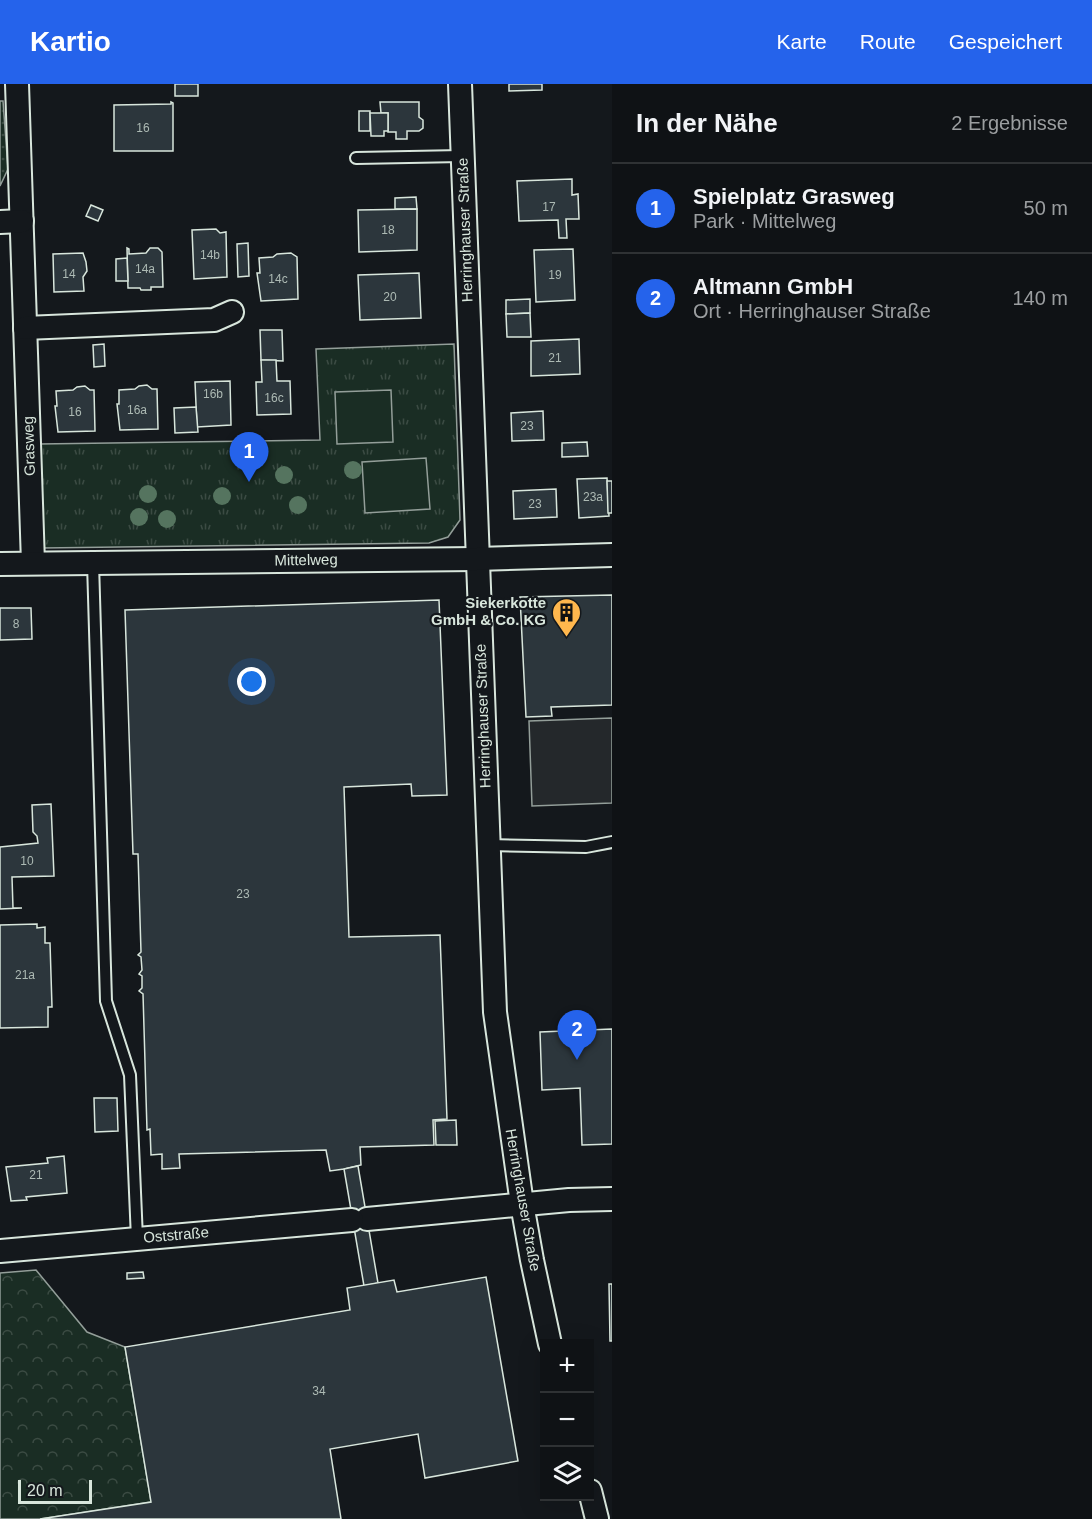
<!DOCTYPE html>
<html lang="de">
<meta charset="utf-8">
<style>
:root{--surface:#0f1215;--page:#1d2022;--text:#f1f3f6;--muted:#9b9ea0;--line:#2f3234;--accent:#2563eb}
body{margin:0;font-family:Arial,sans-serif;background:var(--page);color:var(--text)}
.controls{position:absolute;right:18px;bottom:18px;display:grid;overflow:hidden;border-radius:0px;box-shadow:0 6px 24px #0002}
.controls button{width:54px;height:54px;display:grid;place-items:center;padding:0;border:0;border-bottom:2px solid var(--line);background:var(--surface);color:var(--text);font:30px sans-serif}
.scale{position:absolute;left:18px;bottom:15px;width:74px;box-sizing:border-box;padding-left:6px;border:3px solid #d8e6dc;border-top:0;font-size:16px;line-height:21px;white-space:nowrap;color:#d8e6dc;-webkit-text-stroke:4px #14181c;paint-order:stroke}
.you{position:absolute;left:252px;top:598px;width:21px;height:21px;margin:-15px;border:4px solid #fff;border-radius:50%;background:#1a73e8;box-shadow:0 0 0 9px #1a73e833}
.badge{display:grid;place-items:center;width:39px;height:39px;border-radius:50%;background:var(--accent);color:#fff;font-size:20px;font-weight:700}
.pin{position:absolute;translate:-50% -50px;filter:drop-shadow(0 2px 3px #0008)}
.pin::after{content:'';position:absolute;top:32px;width:21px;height:18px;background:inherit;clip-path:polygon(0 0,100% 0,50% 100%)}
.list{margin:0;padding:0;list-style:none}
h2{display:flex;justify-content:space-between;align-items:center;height:78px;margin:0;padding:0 24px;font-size:26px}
h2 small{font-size:20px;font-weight:400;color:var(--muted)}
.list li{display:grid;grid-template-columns:39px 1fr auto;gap:18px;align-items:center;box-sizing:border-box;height:90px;padding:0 24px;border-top:2px solid var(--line)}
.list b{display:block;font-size:22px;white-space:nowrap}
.list p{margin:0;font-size:20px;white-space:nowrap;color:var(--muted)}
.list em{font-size:20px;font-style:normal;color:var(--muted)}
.icon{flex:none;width:33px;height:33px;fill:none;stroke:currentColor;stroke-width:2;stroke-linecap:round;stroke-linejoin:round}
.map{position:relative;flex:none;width:612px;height:1435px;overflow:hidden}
header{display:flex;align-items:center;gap:36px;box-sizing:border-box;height:84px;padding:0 30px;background:var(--accent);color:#fff}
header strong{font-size:28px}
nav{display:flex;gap:33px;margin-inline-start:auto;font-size:21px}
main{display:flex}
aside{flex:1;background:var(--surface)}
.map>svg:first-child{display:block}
.grass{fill:url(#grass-dots);stroke:#939e99;stroke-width:1.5}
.forest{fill:url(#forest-crowns);stroke:#939e99;stroke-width:1.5}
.park{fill:url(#park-tufts);stroke:#939e99;stroke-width:1.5}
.pitch{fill:#1a2d24;stroke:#939e99;stroke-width:1.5}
.parking{fill:#24282b;stroke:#939e99;stroke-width:1.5}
.building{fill:#2c363c;stroke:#d8e6dc;stroke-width:1.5}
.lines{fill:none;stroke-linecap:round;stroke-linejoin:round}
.service-casing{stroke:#d8e6dc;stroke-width:14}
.minor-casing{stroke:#d8e6dc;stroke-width:26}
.service{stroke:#14181c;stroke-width:10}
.minor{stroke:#14181c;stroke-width:22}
.tree{fill:#55745f}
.labels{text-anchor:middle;stroke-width:4.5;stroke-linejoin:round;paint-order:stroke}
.number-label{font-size:12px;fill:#adbab4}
.street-label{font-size:15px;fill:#d8e6dc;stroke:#14181c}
.poi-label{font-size:15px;font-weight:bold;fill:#d8e6dc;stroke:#14181c;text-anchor:end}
</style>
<header>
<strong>Kartio</strong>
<nav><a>Karte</a><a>Route</a><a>Gespeichert</a></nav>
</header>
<main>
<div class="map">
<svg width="612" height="1435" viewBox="0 0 612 1435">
<defs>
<pattern id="grass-dots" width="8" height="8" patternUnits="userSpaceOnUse" patternTransform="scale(1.5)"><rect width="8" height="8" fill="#1a2d24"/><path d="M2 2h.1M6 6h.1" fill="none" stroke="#3b4b43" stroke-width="1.8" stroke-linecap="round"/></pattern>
<pattern id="forest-crowns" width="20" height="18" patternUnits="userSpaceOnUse" patternTransform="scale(1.5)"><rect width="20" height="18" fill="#1a2d24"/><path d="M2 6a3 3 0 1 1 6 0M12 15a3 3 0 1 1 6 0" fill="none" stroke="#3b4b43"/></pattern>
<pattern id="park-tufts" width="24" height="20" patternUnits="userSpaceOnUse" patternTransform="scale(1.5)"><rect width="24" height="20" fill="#1a2d24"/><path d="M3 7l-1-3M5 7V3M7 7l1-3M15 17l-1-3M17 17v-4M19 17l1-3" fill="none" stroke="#3b4b43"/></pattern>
</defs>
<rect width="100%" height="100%" fill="#14181c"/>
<!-- grass -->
<path class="grass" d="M0 17H3L8 85 0 102Z"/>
<!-- forest -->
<path class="forest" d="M36 1186 87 1248 125 1263 151 1418 40 1435H0V1189Z"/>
<!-- park -->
<path class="park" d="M454 260 460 436 448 453 429 459 42 464 39 360 320 356 316 265Z"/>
<!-- pitch -->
<g class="pitch">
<path d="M391 306 393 358 337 360 335 308Z"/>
<path d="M426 374 430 425 365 429 362 378Z"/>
</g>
<!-- parking -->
<path class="parking" d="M612 634V719L532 722 529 637Z"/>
<!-- building -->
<g class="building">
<rect x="175" y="0" width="23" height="12"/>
<path d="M509 0H542V6L509 7Z"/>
<path d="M171 18 173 19V67H114V21L171 20Z"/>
<path d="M380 18H419V33L423 36V44L419 47H407V55H396V48H388V29H381Z"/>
<rect x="359" y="27" width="11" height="20"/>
<path d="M370 29H388V47H384V52H371Z"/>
<path d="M572 95V111L578 110 579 135H566L567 154H559L558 136 519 137 517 97Z"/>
<path d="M416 113 417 125H395V114Z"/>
<path d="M91 121 103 126 98 137 86 132Z"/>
<path d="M417 125V166L359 168 358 126Z"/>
<path d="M216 145 220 149 226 148 227 193 194 195 192 146Z"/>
<path d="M248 159 249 192 238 193 237 160Z"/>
<path d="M127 164 129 165V170L146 169 150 164H158L162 168 163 203H151V206H141L140 204H128Z"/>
<path d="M573 165 575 216 536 218 534 166Z"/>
<path d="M83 169 86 178 87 187 83 193 84 207 54 208 53 170Z"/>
<path d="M291 169 297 173 298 215 261 217 257 189H260L259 174 273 173 277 170Z"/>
<path d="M127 174 128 197H116V175Z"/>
<path d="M419 189 421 234 360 236 358 191Z"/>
<path d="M530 215V229L506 230V216Z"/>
<path d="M530 229 531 253H507L506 230Z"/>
<path d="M260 246H282L283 277 261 276Z"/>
<path d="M579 255 580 290 531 292V257Z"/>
<path d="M104 260 105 282 94 283 93 261Z"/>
<path d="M261 276H276L277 297H290L291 330 257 331 256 298H262Z"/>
<path d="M230 297 231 341 197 343 195 298Z"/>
<path d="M147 301 152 305H157L158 345 120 346 117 320H119V306L135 305 139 302Z"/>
<path d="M85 302 90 306H94L95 347 58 348 55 322H57L56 307 73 306 77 303Z"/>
<path d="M196 323 198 348 175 349 174 324Z"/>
<path d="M543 327 544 356 512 357 511 329Z"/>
<path d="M587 358 588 372 562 373V359Z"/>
<path d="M607 394 609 432 579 434 577 395Z"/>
<path d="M607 397H612V429H608Z"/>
<path d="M556 405 557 433 514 435 513 407Z"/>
<path d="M612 511V621L551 623 552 632 526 633 520 513Z"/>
<path d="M439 516 447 711 412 712 411 700 344 703 349 853 440 851 447 1035 433 1036 434 1061 360 1063 361 1081 344 1085 330 1087 326 1066 179 1070 180 1084 162 1085V1070L151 1071 150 1045 147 1046 143 910 139 907 142 904V892L139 890 142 886 141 873 138 871 141 868 138 770H133L125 526Z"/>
<path d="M0 524H31L32 555 0 556Z"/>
<path d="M51 720 54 792 12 793 13 824H22L0 825V763L38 759 37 752 33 748 32 721Z"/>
<path d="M37 840V844L45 843V859H50L52 923H48V943L0 944V841Z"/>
<path d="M612 945V1060L582 1061 580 1004 542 1006 540 948Z"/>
<path d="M94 1014H117L118 1047 95 1048Z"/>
<path d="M456 1036 457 1061H436L435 1037Z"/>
<path d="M64 1072 67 1109 26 1113 27 1116 11 1117 6 1083 48 1079 47 1074Z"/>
<path d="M358 1082 378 1199 364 1202 344 1085Z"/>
<path d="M143 1188 144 1194 127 1195V1189Z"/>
<path d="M486 1193 518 1377 425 1394 418 1350 330 1365 341 1435H40L151 1418 125 1263 350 1226 347 1204 394 1196 397 1208Z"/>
<path d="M609 1200H612V1257H610Z"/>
</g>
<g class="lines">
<defs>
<g id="service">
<path d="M356 74 462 72"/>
<path d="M93 479 106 917 130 991 137 1155"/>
<path d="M488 761 586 763 612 758"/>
</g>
<g id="minor">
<path d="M17 0 33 479"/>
<path d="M460 0 495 928 522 1120 532 1176 550 1260"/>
<path d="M0 138 22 137"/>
<path d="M25 244 214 236 232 228"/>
<path d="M0 480 477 475 612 471"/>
<path d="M367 1135 569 1116 612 1115"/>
<path d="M0 1167 352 1136"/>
<path d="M590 1407 597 1435"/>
</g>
</defs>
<!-- service casing -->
<use href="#service" class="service-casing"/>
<!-- minor casing -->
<use href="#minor" class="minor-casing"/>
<!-- service -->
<use href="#service" class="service"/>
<!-- minor -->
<use href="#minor" class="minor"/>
</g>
<!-- trees -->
<g class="tree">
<circle cx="246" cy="373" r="9"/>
<circle cx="353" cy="386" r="9"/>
<circle cx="284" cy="391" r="9"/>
<circle cx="148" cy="410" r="9"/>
<circle cx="222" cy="412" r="9"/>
<circle cx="298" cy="421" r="9"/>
<circle cx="139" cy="433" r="9"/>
<circle cx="167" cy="435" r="9"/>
</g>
<!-- icons -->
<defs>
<symbol id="building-pin" viewBox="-11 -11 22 30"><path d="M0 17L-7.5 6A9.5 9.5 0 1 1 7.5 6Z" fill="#ffb74d" stroke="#14181c"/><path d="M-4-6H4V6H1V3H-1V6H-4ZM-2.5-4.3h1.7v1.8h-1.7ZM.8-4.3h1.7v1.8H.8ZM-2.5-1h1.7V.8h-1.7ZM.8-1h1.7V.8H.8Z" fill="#111"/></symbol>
</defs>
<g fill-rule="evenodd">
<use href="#building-pin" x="550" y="512" width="33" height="45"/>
</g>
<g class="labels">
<!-- number labels -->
<g class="number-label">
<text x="143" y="48">16</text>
<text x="549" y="127">17</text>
<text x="388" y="150">18</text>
<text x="210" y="175">14b</text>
<text x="145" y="189">14a</text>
<text x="69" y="194">14</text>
<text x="555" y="195">19</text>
<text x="278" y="199">14c</text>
<text x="390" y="217">20</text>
<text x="555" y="278">21</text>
<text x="213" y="314">16b</text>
<text x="274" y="318">16c</text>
<text x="137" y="330">16a</text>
<text x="75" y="332">16</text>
<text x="527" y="346">23</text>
<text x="593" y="417">23a</text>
<text x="535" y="424">23</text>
<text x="16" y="544">8</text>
<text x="27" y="781">10</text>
<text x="243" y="814">23</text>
<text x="25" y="895">21a</text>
<text x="36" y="1095">21</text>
<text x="319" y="1311">34</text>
</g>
<!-- street labels -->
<g class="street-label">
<text transform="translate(465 146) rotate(-92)" y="5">Herringhauser Straße</text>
<text transform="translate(29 362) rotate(-92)" y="5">Grasweg</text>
<text transform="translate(306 476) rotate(-1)" y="5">Mittelweg</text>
<text transform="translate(483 632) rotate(-92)" y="5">Herringhauser Straße</text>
<text transform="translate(523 1116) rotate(80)" y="5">Herringhauser Straße</text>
<text transform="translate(176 1151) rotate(-5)" y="5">Oststraße</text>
</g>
<!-- poi labels -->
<g class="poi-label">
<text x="546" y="524">Siekerkotte<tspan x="546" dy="17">GmbH &amp; Co. KG</tspan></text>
</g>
</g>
</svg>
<div class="controls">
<button>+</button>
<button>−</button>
<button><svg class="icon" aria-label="layers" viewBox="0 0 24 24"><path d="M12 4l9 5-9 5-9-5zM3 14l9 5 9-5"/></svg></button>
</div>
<div class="scale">20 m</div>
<div class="you"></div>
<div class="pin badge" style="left:249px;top:398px">1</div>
<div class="pin badge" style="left:577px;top:976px">2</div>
</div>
<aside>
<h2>In der Nähe<small>2 Ergebnisse</small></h2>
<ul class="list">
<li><span class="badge">1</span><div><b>Spielplatz Grasweg</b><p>Park · Mittelweg</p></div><em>50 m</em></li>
<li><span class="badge">2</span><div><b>Altmann GmbH</b><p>Ort · Herringhauser Straße</p></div><em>140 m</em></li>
</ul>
</aside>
</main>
